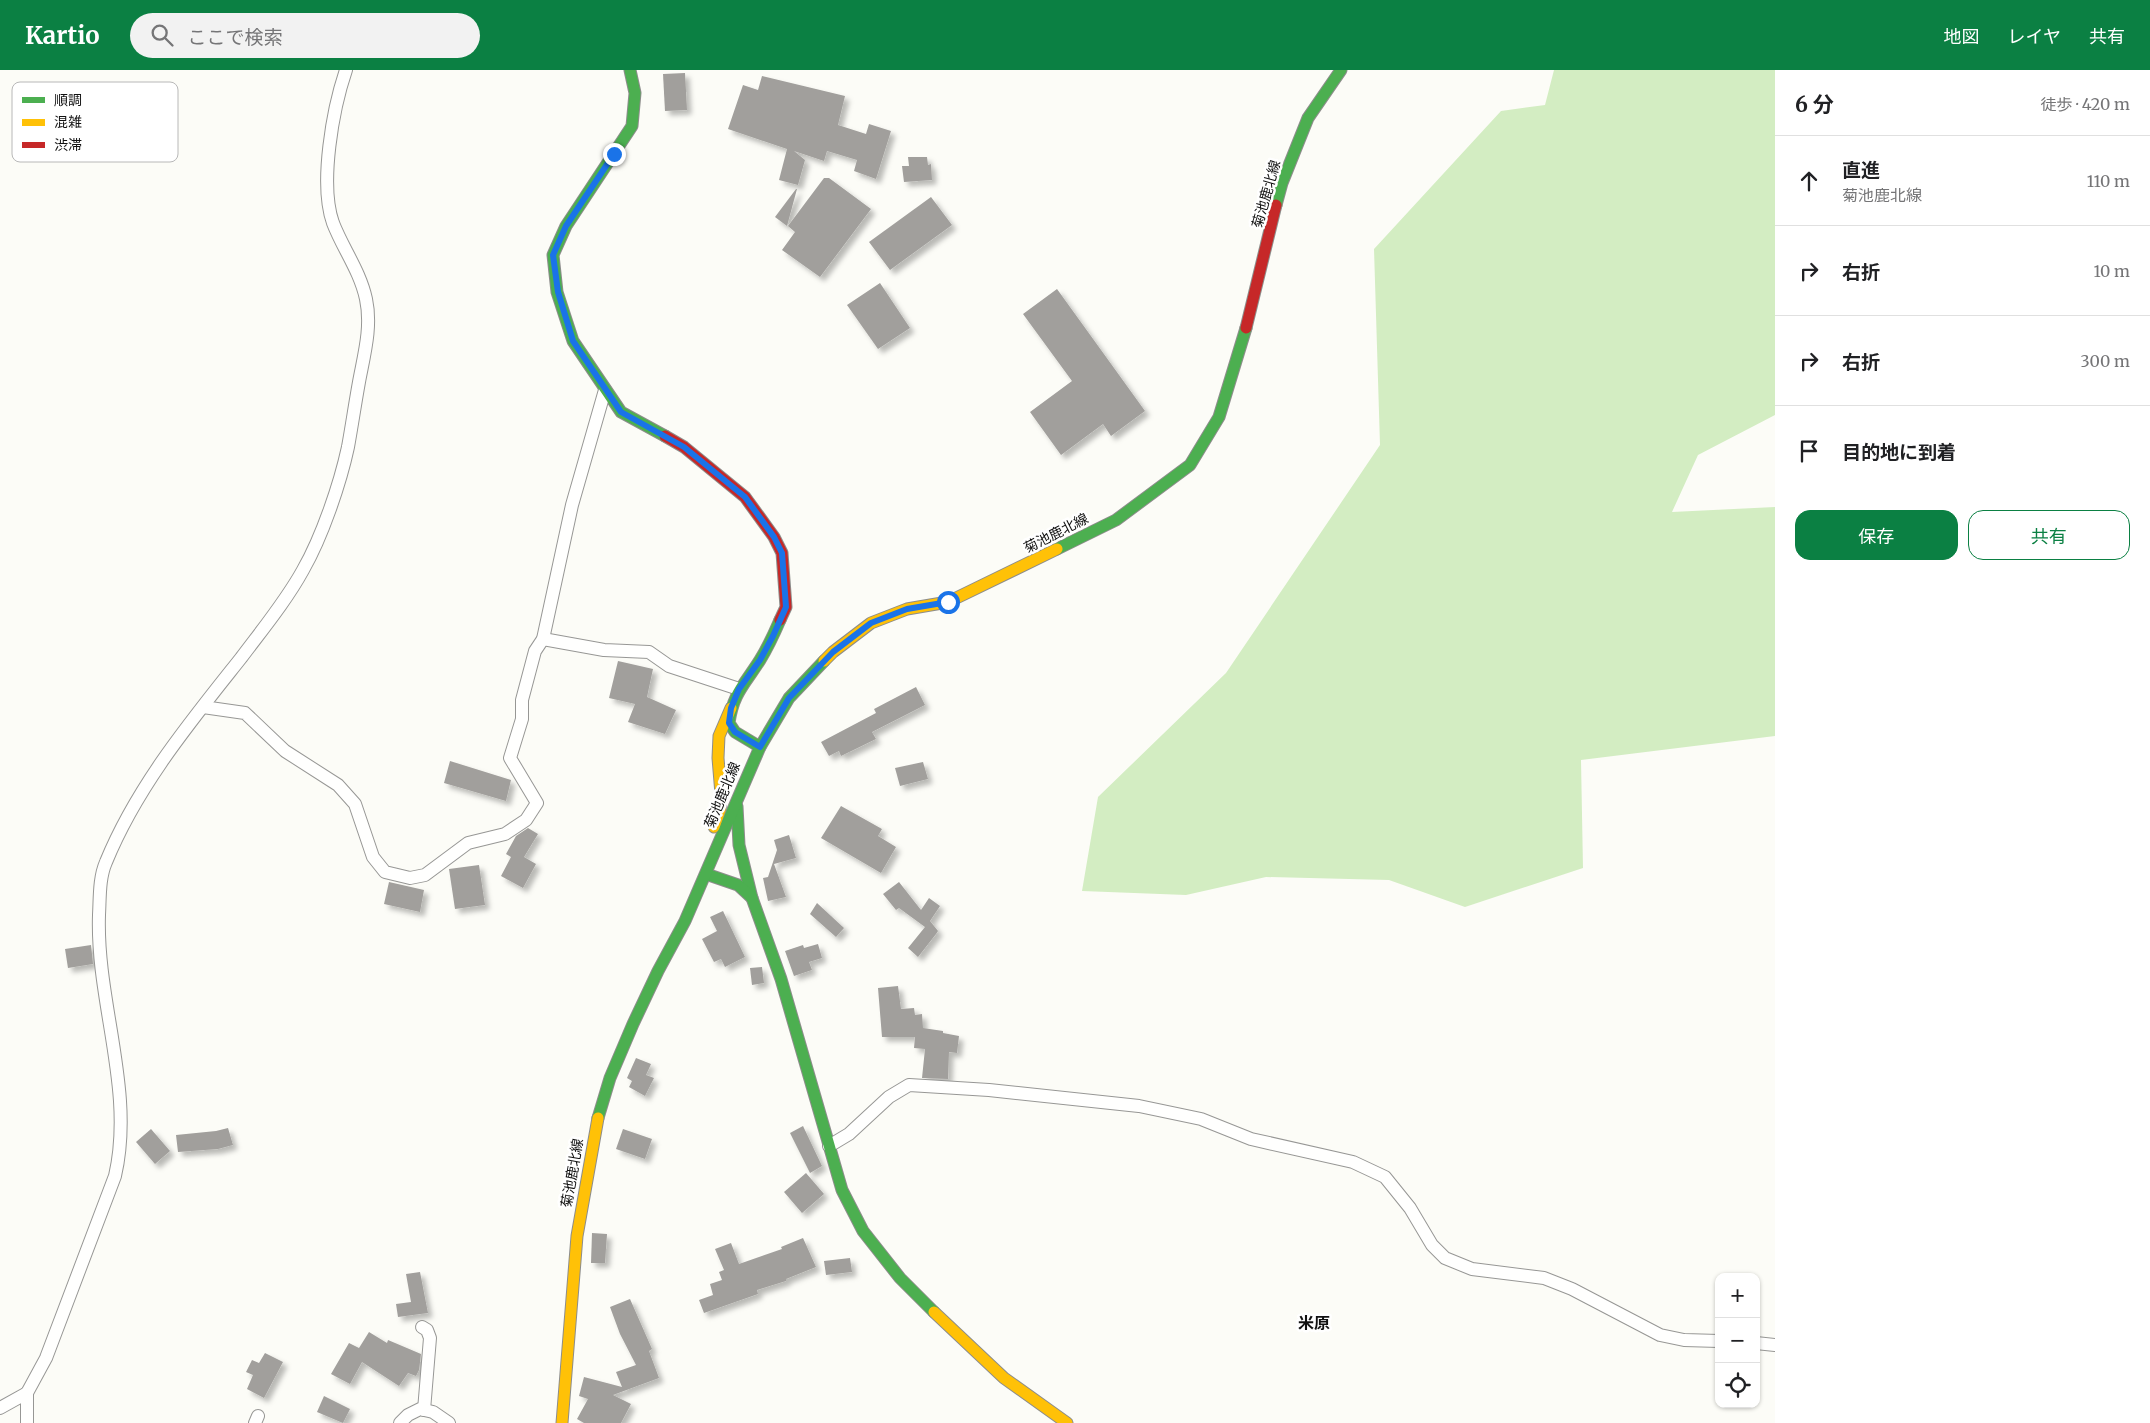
<!DOCTYPE html>
<html lang="ja">
<meta charset="utf-8">
<style>
:root{--surface:#fff;--page:#f2f2f2;--text:#202124;--muted:#757577;--line:#e0e0e0;--accent:#0b8043}
body{margin:0;font-family:Merriweather,"Noto Sans JP",serif;background:var(--page);color:var(--text)}
.controls{position:absolute;right:15px;bottom:15px;display:grid;overflow:hidden;border-radius:10px;box-shadow:0 1px 4px #0004}
.controls button{width:45px;height:45px;display:grid;place-items:center;padding:0;border:0;border-bottom:1px solid var(--line);background:var(--surface);color:var(--text);font:25px sans-serif}
.stop{position:absolute;width:15px;height:15px;margin:-11px;border:4px solid #1a73e8;border-radius:50%;background:#fff}
.stop.end{background:#1a73e8;border-color:#fff;box-shadow:0 1px 5px #0008}
.list{margin:0;padding:0;list-style:none}
h2{display:flex;justify-content:space-between;align-items:center;height:65px;margin:0;padding:0 20px;font-size:21px}
h2 small{font-size:16px;font-weight:400;color:var(--muted)}
.list li{display:grid;grid-template-columns:32px 1fr auto;gap:15px;align-items:center;box-sizing:border-box;height:90px;padding:0 20px;border-top:1px solid var(--line)}
.list b{display:block;font-size:19px;white-space:nowrap}
.list p{margin:0;font-size:16px;white-space:nowrap;color:var(--muted)}
.list em{font-size:16px;font-style:normal;color:var(--muted)}
.actions{display:flex;gap:10px;padding:15px 20px}
.actions a{flex:1;padding:11px 0;border:1px solid var(--accent);border-radius:15px;text-align:center;font-size:18px;color:var(--accent)}
.actions .main{background:var(--accent);color:#fff}
.icon{flex:none;width:28px;height:28px;fill:none;stroke:currentColor;stroke-width:2;stroke-linecap:round;stroke-linejoin:round}
.map{position:relative;flex:none;width:1775px;height:1353px;overflow:hidden}
header{display:flex;align-items:center;gap:30px;box-sizing:border-box;height:70px;padding:0 25px;background:var(--accent);color:#fff}
header strong{font-size:24px}
nav{display:flex;gap:28px;margin-inline-start:auto;font-size:18px}
.search{width:350px;height:45px;background:var(--page);display:flex;align-items:center;gap:12px;box-sizing:border-box;padding:0 18px;border-radius:28px;color:var(--muted);font-size:19px}
main{display:flex}
aside{flex:1;background:var(--surface)}
.map>svg:first-child{display:block}
.forest{fill:#d3edc2}
.building{fill:#a19f9c;filter:url(#shadow)}
.lines{fill:none;stroke-linecap:round;stroke-linejoin:round}
.street-casing{stroke:#979795;stroke-width:14}
.fast-casing{stroke:#8d8d8b;stroke-width:13}
.slow-casing{stroke:#8d8d8b;stroke-width:13}
.jam-casing{stroke:#8d8d8b;stroke-width:13}
.street{stroke:#fffffe;stroke-width:12}
.fast{stroke:#4caf50;stroke-width:11}
.slow{stroke:#ffc107;stroke-width:11}
.jam{stroke:#c62828;stroke-width:11}
.route{stroke:#1a73e8;stroke-width:6}
.labels{text-anchor:middle;stroke-width:5;stroke-linejoin:round;paint-order:stroke}
.street-label{font-size:14px;fill:#111;stroke:#fff}
.quarter-label{font-size:16px;font-weight:bold;fill:#111;stroke:#fff}
.key{fill:#fff;stroke:#b8b8b8;stroke-width:1}
.key-label{font-size:14px;fill:#111}
</style>
<header>
<strong>Kartio</strong>
<div class="search"><svg class="icon" aria-label="search" viewBox="0 0 24 24"><circle cx="10" cy="10" r="6"/><path d="M15 15l6 6"/></svg>ここで検索</div>
<nav><a>地図</a><a>レイヤ</a><a>共有</a></nav>
</header>
<main>
<div class="map">
<svg width="1775" height="1353" viewBox="0 0 1775 1353">
<defs>
<filter id="shadow"><feDropShadow dx="4.5" dy="4.5" stdDeviation="2.5" flood-color="#0004"/></filter>
</defs>
<rect width="100%" height="100%" fill="#fcfcf7"/>
<!-- forest -->
<path class="forest" d="M1554 0H1775V345L1698 385 1672 442 1775 437V666L1581 690 1583 798 1465 837 1389 810 1266 807 1186 825 1082 821 1098 727 1226 603 1380 375 1374 179 1501 41 1545 35Z"/>
<!-- building -->
<g class="building">
<path d="M685 3 687 40 665 41 663 4Z"/>
<path d="M762 6 845 26 838 55 866 64 869 54 891 61 876 109 854 101 857 90 827 81 824 91 794 81 805 90 798 115 779 110 787 79 728 59 743 15 758 20Z"/>
<path d="M908 87H927L928 95 931 94 932 110 904 112 902 96H909Z"/>
<path d="M824 108H829L871 139 820 207 782 180 795 162 788 156Z"/>
<path d="M796 119H797L787 156 775 147Z"/>
<path d="M931 127 952 155 890 200 869 172Z"/>
<path d="M880 213 910 258 878 279 847 235Z"/>
<path d="M1057 219 1145 341 1111 366 1103 354 1061 385 1030 342 1072 311 1023 244Z"/>
<path d="M618 591 653 599 647 627 676 640 665 664 628 652 635 634 609 628Z"/>
<path d="M916 617 925 635 872 662 876 669 841 686 839 681 829 686 821 672 876 643 874 639Z"/>
<path d="M450 691 511 710 506 731 444 713Z"/>
<path d="M923 692 928 709 900 716 895 698Z"/>
<path d="M841 736 882 759 878 766 896 777 881 803 821 768Z"/>
<path d="M528 758 538 764 524 787 536 794 523 818 501 806 511 787 506 784 516 766Z"/>
<path d="M789 765 796 788 774 794 786 827 768 831 763 808 768 807 777 780 774 770Z"/>
<path d="M479 795 485 835 455 839 449 799Z"/>
<path d="M389 812 424 820 420 842 384 834Z"/>
<path d="M899 812 921 840 929 828 940 836 930 851 938 861 936 864 918 887 908 878 925 857 899 838 896 840 883 824Z"/>
<path d="M817 833 844 858 836 867 810 844Z"/>
<path d="M723 841 745 887 725 897 721 889 714 892 702 869 717 861 710 847Z"/>
<path d="M818 874 822 888 809 892 812 900 794 906 785 881 803 875 804 878Z"/>
<path d="M91 875 93 894 68 898 65 879Z"/>
<path d="M762 897 764 913 752 915 750 898Z"/>
<path d="M898 916 901 939 914 938 915 945 922 944 923 958 943 961V963L959 966 957 983 949 982 948 1009 922 1008 925 979 914 978 915 967H882L878 918Z"/>
<path d="M636 988 651 994 646 1005 654 1008 645 1026 629 1017 632 1011 627 1008Z"/>
<path d="M803 1056 822 1096 810 1103 790 1063Z"/>
<path d="M228 1058 233 1075 218 1079 178 1082 176 1065 216 1061Z"/>
<path d="M151 1059 170 1081 155 1094 136 1072Z"/>
<path d="M623 1059 652 1069 645 1089 616 1079Z"/>
<path d="M806 1103 824 1124 802 1143 784 1122Z"/>
<path d="M592 1163 607 1164 605 1193H591Z"/>
<path d="M803 1168 816 1197 786 1209V1211L757 1220 758 1224 704 1243 699 1230 713 1225 710 1214 722 1210 719 1202 724 1200 715 1179 731 1173 739 1194 782 1179 781 1177Z"/>
<path d="M850 1188 852 1202 826 1205 824 1191Z"/>
<path d="M420 1202 428 1243 398 1247 396 1234 411 1232 406 1204Z"/>
<path d="M630 1229 652 1279 649 1281 659 1308 613 1325 631 1334 621 1353H584L577 1349 588 1329 579 1326 584 1307 622 1317 616 1302 636 1295 620 1264 610 1237Z"/>
<path d="M369 1262 387 1273 388 1270 421 1284 419 1300 416 1306 408 1303 399 1316 362 1292 350 1314 331 1304 349 1273 359 1278Z"/>
<path d="M265 1283 283 1292 264 1328 247 1319 253 1305 246 1302 252 1290 259 1293Z"/>
<path d="M324 1326 350 1339 343 1353 317 1342Z"/>
</g>
<g class="lines">
<defs>
<g id="street">
<path d="M543 569 604 580 649 582 669 596 739 619"/>
<path d="M203 637 245 643 285 681 338 715 355 734 373 787 385 802 410 808 425 805 468 773 505 764 526 750 537 733 510 688 522 649V630L535 581 543 569 572 435 605 320"/>
<path d="M829 1076 849 1064 889 1027 909 1015 989 1020 1139 1036 1201 1049 1251 1069 1353 1092 1385 1107 1410 1138 1432 1175 1445 1188 1472 1199 1544 1208 1572 1219 1660 1265 1684 1270 1719 1271"/>
<path d="M422 1257 427 1260 430 1268 424 1340"/>
<path d="M1756 1273 1775 1275"/>
<path d="M0 1338 27 1323"/>
<path d="M27 1353V1323L46 1288 115 1106C135 1020 96 932 99 845 100 827 99 808 106 792 137 716 191 651 241 588 262 560 286 531 303 500 322 467 340 414 348 377 352 355 355 334 359 312 364 285 372 257 366 229 360 201 343 179 333 153 319 114 333 38 346 0"/>
<path d="M255 1353 258 1346"/>
<path d="M400 1353 408 1345 420 1339 433 1342 449 1353"/>
</g>
<g id="fast">
<path d="M630 0 635 23 632 56 566 156 553 185 557 222 573 271 621 342 665 366"/>
<path d="M1276 135 1282 113 1308 48 1341 0"/>
<path d="M1057 479 1116 450 1190 395 1219 347 1246 258"/>
<path d="M760 677 735 662 729 653C733 623 745 614 760 590 768 577 774 564 780 550"/>
<path d="M737 736 739 775 752 828"/>
<path d="M706 804 738 815 752 828 781 909 842 1120 863 1161 900 1208 934 1242"/>
<path d="M598 1048 610 1008 633 954 658 901 685 851 760 677 789 628 824 591"/>
</g>
<g id="slow">
<path d="M824 591 833 582 871 553 907 539 948 532 1057 479"/>
<path d="M714 757 720 740 721 724 718 688 719 666 731 638"/>
<path d="M934 1242 1004 1308 1067 1353"/>
<path d="M562 1353 577 1166 598 1048"/>
</g>
<g id="jam">
<path d="M1246 258 1276 135"/>
<path d="M665 366 684 377 745 427 774 467 782 483 786 537 780 550"/>
</g>
</defs>
<!-- street casing -->
<use href="#street" class="street-casing"/>
<!-- fast casing -->
<use href="#fast" class="fast-casing"/>
<!-- slow casing -->
<use href="#slow" class="slow-casing"/>
<!-- jam casing -->
<use href="#jam" class="jam-casing"/>
<!-- street -->
<use href="#street" class="street"/>
<!-- fast -->
<use href="#fast" class="fast"/>
<!-- slow -->
<use href="#slow" class="slow"/>
<!-- jam -->
<use href="#jam" class="jam"/>
</g>
<g class="lines">
<!-- route -->
<path class="route" d="M614 84 566 156 553 185 558 222 573 271 621 342 684 377 745 427 774 467 782 483 786 537 773 566 760 590 739 619 731 638 729 653 735 662 760 677 789 628 833 582 871 553 907 539 948 532"/>
</g>
<g class="labels">
<!-- street labels -->
<g class="street-label">
<text transform="translate(1266 124) rotate(-74)" y="5">菊池鹿北線</text>
<text transform="translate(1056 463) rotate(-27)" y="5">菊池鹿北線</text>
<text transform="translate(722 725) rotate(-67)" y="5">菊池鹿北線</text>
<text transform="translate(572 1103) rotate(-80)" y="5">菊池鹿北線</text>
</g>
<!-- quarter labels -->
<g class="quarter-label">
<text x="1314" y="1259">米原</text>
</g>
</g>
<!-- legend -->
<rect x="12" y="12" width="166" height="80" rx="8" class="key"/>
<rect x="22" y="27" width="23" height="6" fill="#4caf50"/>
<rect x="22" y="49" width="23" height="7" fill="#ffc107"/>
<rect x="22" y="72" width="23" height="6" fill="#c62828"/>
<g class="key-label">
<text x="54" y="35">順調</text>
<text x="54" y="57">混雑</text>
<text x="54" y="80">渋滞</text>
</g>
</svg>
<div class="controls">
<button>+</button>
<button>−</button>
<button><svg class="icon" aria-label="locate" viewBox="0 0 24 24"><circle cx="12" cy="12" r="6"/><path d="M12 2v4M12 18v4M2 12h4M18 12h4"/></svg></button>
</div>
<div class="stop" style="left:948px;top:532px"></div>
<div class="stop end" style="left:614px;top:84px"></div>
</div>
<aside>
<h2>6 分<small>徒歩 · 420 m</small></h2>
<ul class="list">
<li><svg class="icon" aria-label="ahead" viewBox="0 0 24 24"><path d="M12 20V5M6 11l6-6 6 6"/></svg><div><b>直進</b><p>菊池鹿北線</p></div><em>110 m</em></li>
<li><svg class="icon" aria-label="right" viewBox="0 0 24 24"><path d="M7 20v-9h11M14 6l5 5-5 5"/></svg><div><b>右折</b></div><em>10 m</em></li>
<li><svg class="icon" aria-label="right" viewBox="0 0 24 24"><path d="M7 20v-9h11M14 6l5 5-5 5"/></svg><div><b>右折</b></div><em>300 m</em></li>
<li><svg class="icon" aria-label="arrive" viewBox="0 0 24 24"><path d="M6 21V4h12l-3 4 3 4H6"/></svg><div><b>目的地に到着</b></div></li>
</ul>
<div class="actions"><a class="main">保存</a><a>共有</a></div>
</aside>
</main>
